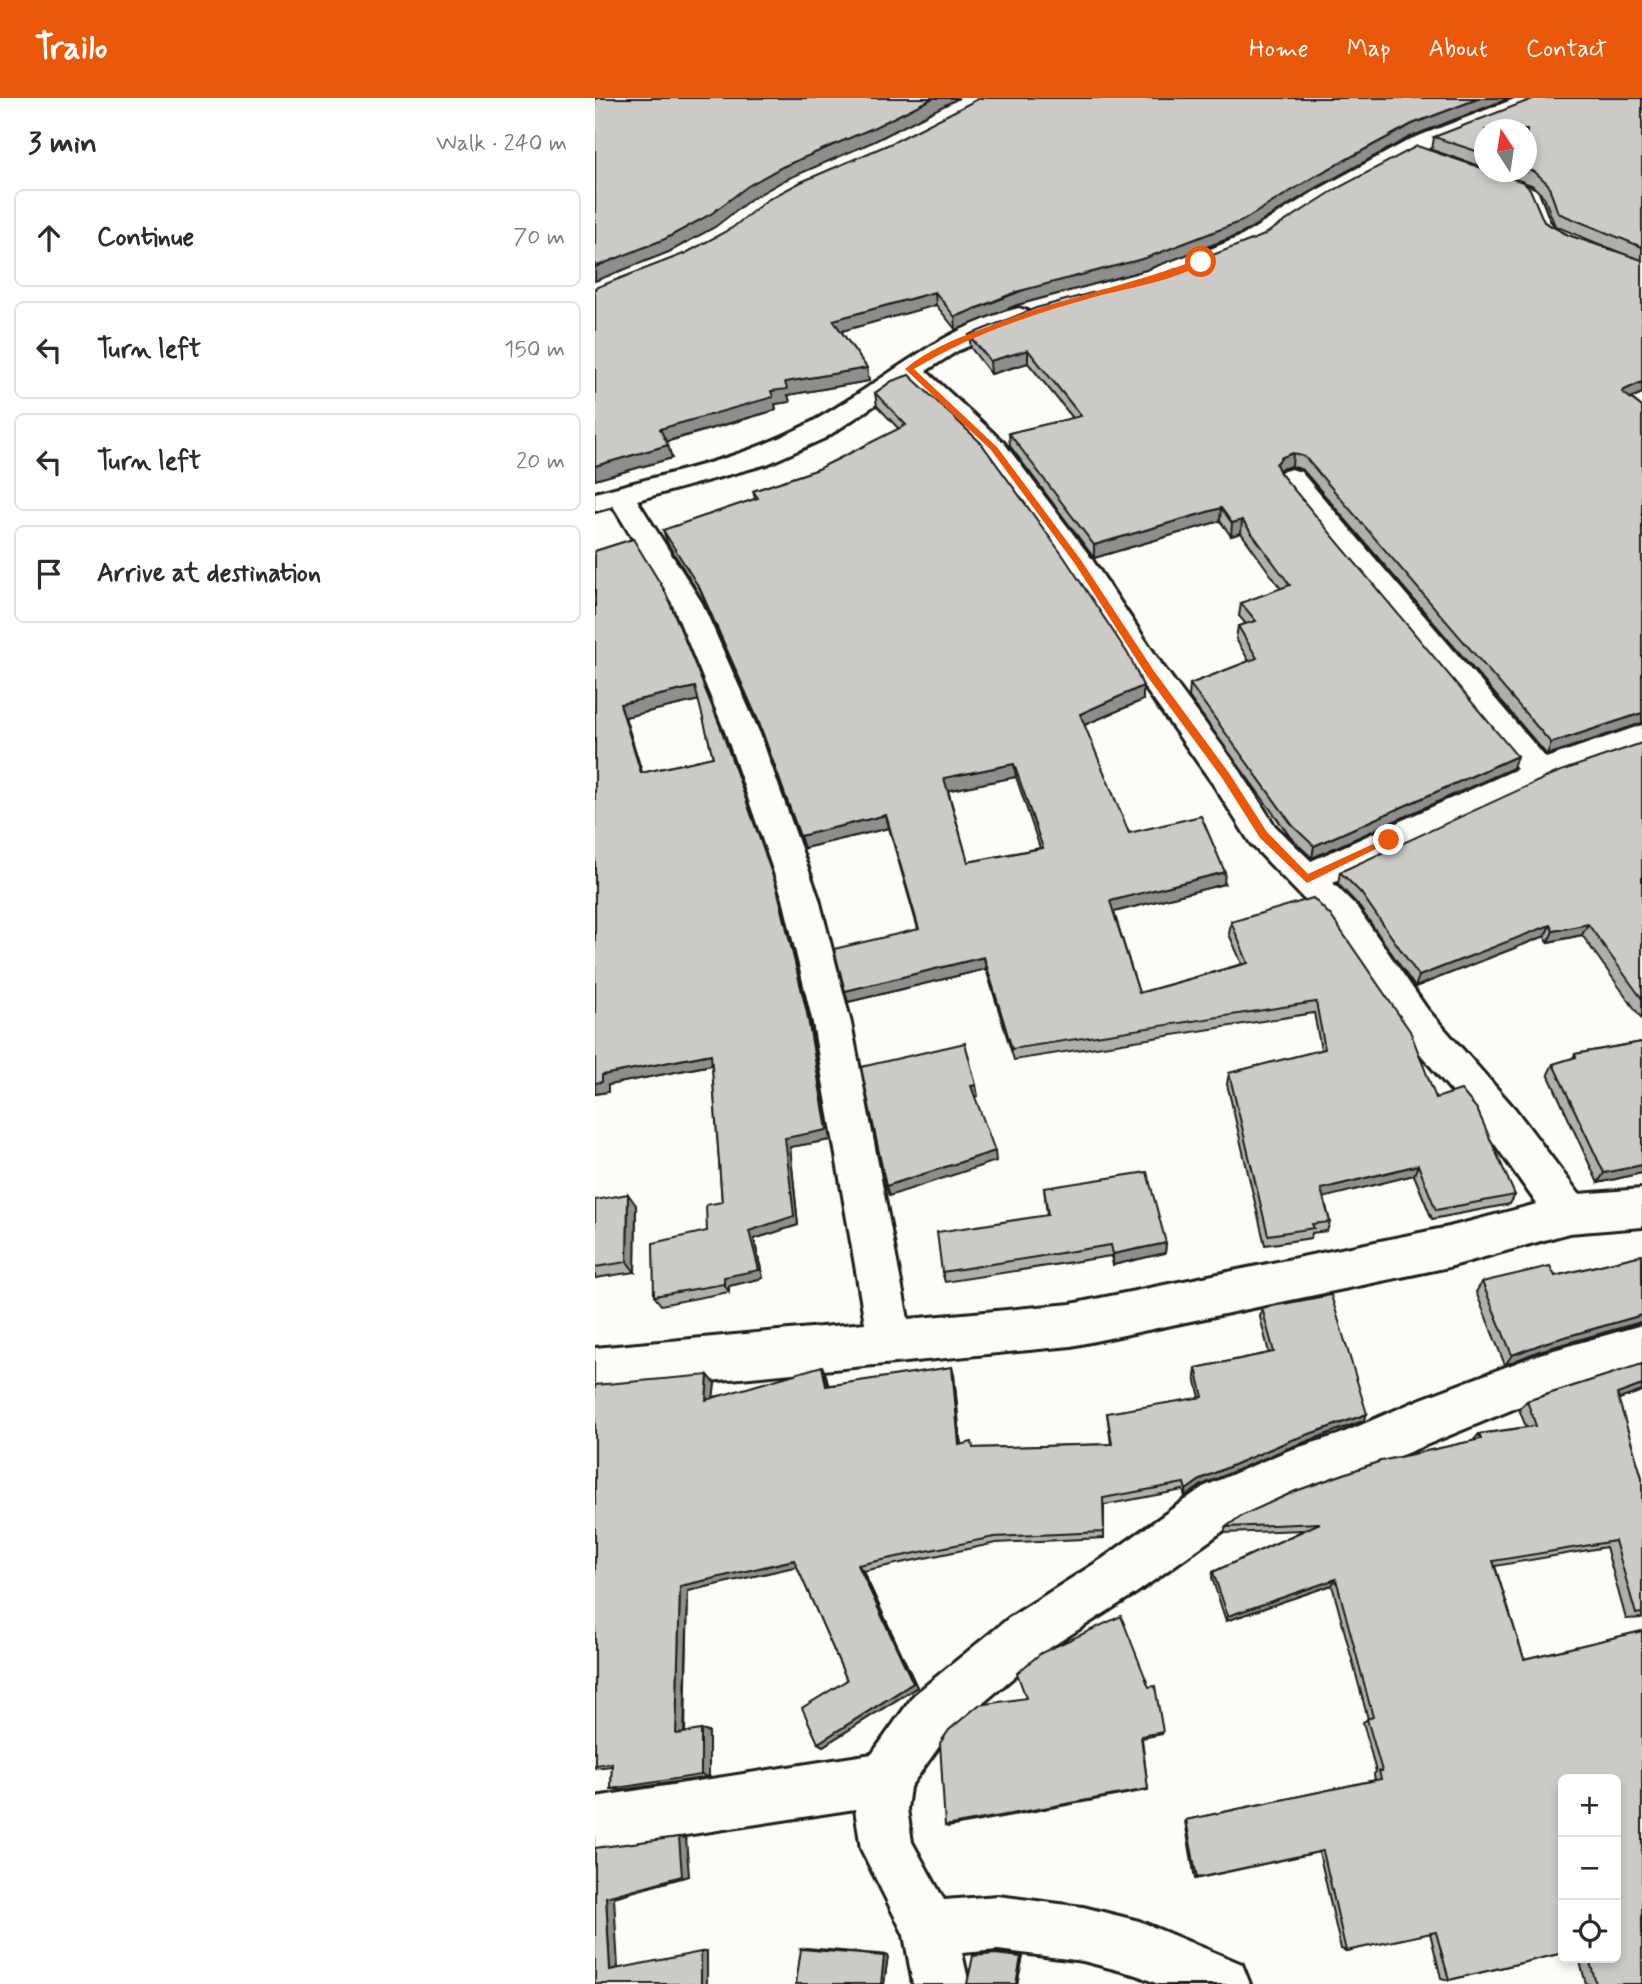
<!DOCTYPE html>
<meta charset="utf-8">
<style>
:root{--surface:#fff;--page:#f7f7f7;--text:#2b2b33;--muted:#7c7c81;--line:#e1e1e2;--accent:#ea580c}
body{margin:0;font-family:Mynerve,sans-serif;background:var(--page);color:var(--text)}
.controls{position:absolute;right:21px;bottom:21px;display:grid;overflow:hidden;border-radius:10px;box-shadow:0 4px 10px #0003}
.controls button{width:63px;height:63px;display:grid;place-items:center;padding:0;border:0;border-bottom:2px solid var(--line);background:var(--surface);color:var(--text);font:35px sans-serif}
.compass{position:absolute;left:879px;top:21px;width:63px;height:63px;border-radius:50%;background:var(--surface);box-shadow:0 4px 10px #0003;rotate:348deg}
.stop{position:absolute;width:21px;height:21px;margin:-16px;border:5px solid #ea580c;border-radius:50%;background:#fff}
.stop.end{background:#ea580c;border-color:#fff;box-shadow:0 2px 7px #0008}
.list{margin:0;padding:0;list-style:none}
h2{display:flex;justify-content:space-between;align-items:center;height:91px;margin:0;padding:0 28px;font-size:30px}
h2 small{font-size:23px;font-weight:400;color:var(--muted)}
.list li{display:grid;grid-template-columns:46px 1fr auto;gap:21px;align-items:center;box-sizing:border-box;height:98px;margin:0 14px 14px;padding:0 14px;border:2px solid var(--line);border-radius:10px}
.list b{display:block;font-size:26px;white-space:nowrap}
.list em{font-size:23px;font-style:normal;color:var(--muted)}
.icon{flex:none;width:38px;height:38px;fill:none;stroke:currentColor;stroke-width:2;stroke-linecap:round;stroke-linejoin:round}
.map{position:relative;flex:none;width:1047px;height:1886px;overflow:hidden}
header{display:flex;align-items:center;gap:42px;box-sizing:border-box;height:98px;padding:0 35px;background:var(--accent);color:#fff}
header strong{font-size:33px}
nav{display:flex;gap:38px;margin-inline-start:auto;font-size:24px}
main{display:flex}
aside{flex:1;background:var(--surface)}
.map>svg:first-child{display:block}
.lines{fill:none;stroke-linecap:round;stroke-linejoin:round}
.service-casing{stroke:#1c1c1c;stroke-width:5}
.minor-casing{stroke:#1c1c1c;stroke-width:6}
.service{fill:#fdfcf7;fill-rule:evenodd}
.minor{fill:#fdfcf7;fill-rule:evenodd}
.wall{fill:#afafac;stroke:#1c1c1c;stroke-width:2;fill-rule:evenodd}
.shaded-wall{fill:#8f8e8c;stroke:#1c1c1c;stroke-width:2}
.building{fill:#cccbc8;stroke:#1c1c1c;stroke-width:2;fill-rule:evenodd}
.route{fill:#ea580c}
</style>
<header>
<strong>Trailo</strong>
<nav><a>Home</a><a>Map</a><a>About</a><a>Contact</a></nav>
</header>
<main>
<aside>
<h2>3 min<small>Walk · 240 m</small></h2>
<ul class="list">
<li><svg class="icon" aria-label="ahead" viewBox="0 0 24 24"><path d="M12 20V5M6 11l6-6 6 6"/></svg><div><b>Continue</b></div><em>70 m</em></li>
<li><svg class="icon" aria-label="left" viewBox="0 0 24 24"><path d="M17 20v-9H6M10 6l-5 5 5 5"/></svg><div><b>Turn left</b></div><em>150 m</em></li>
<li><svg class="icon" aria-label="left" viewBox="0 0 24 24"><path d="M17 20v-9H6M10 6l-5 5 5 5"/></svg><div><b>Turn left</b></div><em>20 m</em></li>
<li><svg class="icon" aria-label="arrive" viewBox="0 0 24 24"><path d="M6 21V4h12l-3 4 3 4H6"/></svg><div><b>Arrive at destination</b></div></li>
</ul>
</aside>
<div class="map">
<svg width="1047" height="1886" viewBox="0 0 1047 1886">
<rect width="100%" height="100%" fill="#fdfcf7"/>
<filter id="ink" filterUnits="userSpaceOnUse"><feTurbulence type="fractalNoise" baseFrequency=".0143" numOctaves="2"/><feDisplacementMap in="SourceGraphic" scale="14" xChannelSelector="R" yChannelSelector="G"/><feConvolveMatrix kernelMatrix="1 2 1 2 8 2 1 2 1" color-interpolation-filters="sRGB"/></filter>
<g filter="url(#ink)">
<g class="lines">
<defs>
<path id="service" d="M911 80 942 92 954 123 964 135 962 138H952L940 124 931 97 906 87 904 84Z"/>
<g id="minor">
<path d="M922 0H952L949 5 832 51 738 102 665 148 624 165 615 167 606 165 603 160 606 155 647 138 722 92 816 41Z"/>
<path d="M424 210 433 213 437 218 433 223 362 253 331 273 409 345 494 457 567 567 642 668 680 728 716 763 922 671 686 386 682 380 686 374 696 371 706 374 951 660 1047 627V652L957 684 738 785 761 808 832 911 920 1011 984 1096 1047 1091V1129L974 1135 854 1169 476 1248 0 1294V1250L270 1225 218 925 188 801 131 636 77 505 18 408 0 413V395C70 376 144 362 209 328 283 290 340 231 424 210ZM313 285 389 357 472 471 545 583 618 686 656 746 735 828 806 933 892 1035 942 1106 854 1129 476 1206 313 1221 256 925 224 801 165 636 107 505 42 402 172 366 230 340Z"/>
<path d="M1047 1227V1269L945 1300 746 1382 697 1398 642 1423 541 1495 448 1554 355 1633 315 1689 312 1711 317 1744 349 1802 403 1798 488 1809 544 1823 647 1866 655 1886H563L542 1877 488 1863 403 1852 367 1855 374 1886H318L309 1837 266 1751 260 1711 0 1751V1699L277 1656 319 1597 414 1520 507 1461 608 1389 692 1353 743 1337 826 1301 945 1256Z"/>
</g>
</defs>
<!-- service casing -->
<use href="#service" class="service-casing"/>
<!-- minor casing -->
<use href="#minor" class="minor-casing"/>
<!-- service -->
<use href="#service" class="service"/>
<!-- minor -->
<use href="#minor" class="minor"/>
</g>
<!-- wall -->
<g class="wall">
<path d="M1047 0V295L1036 300 1047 309V625L952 657 708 372 697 368 685 371V375L918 670 717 760 696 740 594 599 595 586 654 563 641 541 643 528 651 526 644 518 646 505 686 491 646 435 636 438 625 423 499 460 415 348 414 335 478 320 433 265 396 276 376 250 374 237 949 124 973 137 1031 157 960 128 949 99 937 87 899 74H932V32H890V70L837 52 839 39Z"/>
<path d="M815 39 721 90 646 136 551 172 422 207 361 232 341 207 246 233 272 270 274 283 193 297 195 304 180 306 181 312 71 344 77 360 0 382V190Z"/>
<path d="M297 283 548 588V602L489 627 534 735 629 786 519 814 544 895 647 866 634 836 636 824 841 1000 920 1097 915 1106 837 1121 819 1077 729 1099 735 1124 732 1133 717 1135 716 1140 670 1147 632 986 634 975 726 952 719 915 419 962 391 871 253 904 250 893 323 831 294 730 209 750 167 635 109 504 73 446 68 432 160 401 158 393 221 372 304 331 282 308 280 295ZM421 679 445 750 373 764 353 692Z"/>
<path d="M38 441 185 802 215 926 236 1042 195 1049 203 1127 159 1141 168 1180 134 1188V1194L66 1207 59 1198 112 1133 127 1104 117 967 13 987V994L0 996V453ZM104 602 118 659 47 675 30 619Z"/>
<path d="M1047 645V921L987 837 953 844 950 838 820 889 763 807 743 786 745 774Z"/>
<path d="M1047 944V1075L1003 1085 953 976 958 966 978 960 980 956Z"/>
<path d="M449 1090 571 1145 570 1155 518 1167 516 1158 350 1184 347 1174 452 1117Z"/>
<path d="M0 1102 41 1107 40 1174 0 1180Z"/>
<path d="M1047 1157V1225L944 1253 910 1267 881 1194 887 1184 960 1178Z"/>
<path d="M667 1210 768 1323 691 1351 607 1387 590 1399 588 1392 509 1407V1440L401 1445 268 1473 322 1589 228 1648 223 1645 252 1582 202 1468 93 1493 90 1635 114 1634V1679L26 1692 16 1691 17 1668 0 1670V1287L120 1285 118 1299 231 1277 233 1287 359 1277 366 1346 379 1350 516 1346 512 1315 605 1300 600 1279 601 1270 674 1255 665 1219Z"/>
<path d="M1047 1266V1293L1023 1301 1047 1380V1520L1031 1521 1011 1449 900 1468 929 1561 1047 1533V1886H991L984 1860H1021V1681H968V1855L854 1882 846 1880 835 1835 751 1853 746 1851 724 1754 600 1781 590 1723 591 1722 780 1682 779 1676 781 1674 768 1624 773 1621 737 1487 631 1523 617 1480 618 1474 709 1432 629 1435 631 1429 646 1418 701 1393 786 1363 878 1343 884 1336 931 1329 924 1311 932 1303Z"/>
<path d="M431 1600 568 1634 567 1636 547 1640 553 1692 353 1729 350 1728Z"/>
<path d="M211 1850 293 1857 289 1886 206 1851Z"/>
<path d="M403 1855 428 1858 422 1886 378 1858 381 1856Z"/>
</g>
<!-- shaded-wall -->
<g class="shaded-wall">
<path d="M338 0H364L280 43 190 82 156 101 120 129 74 154 0 183V169L187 69Z"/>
<path d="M885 0H915L815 39 721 90 646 136 551 172 422 207 361 232 360 219 722 77 817 26Z"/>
<path d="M340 194 341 207 240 235 238 222Z"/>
<path d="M433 252V265L396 276 395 263Z"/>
<path d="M272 270 274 283 193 297 195 304 180 306 181 312 69 344 65 331 176 293 190 284Z"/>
<path d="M1047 284V295L1024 305 1029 292Z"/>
<path d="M73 347 77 360 0 382V368Z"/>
<path d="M698 355 697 368 685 371 680 379 681 366 687 359Z"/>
<path d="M626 410 625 423 499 460V447Z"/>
<path d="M647 422 646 435 636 438 637 425Z"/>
<path d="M548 588V602L485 629V616Z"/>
<path d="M100 589 105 602 30 619 51 687 46 675 25 606Z"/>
<path d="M1047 615V625L952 657 956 645Z"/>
<path d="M922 658 918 670 717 760 719 748Z"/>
<path d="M419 666 421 679 351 693 349 680Z"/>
<path d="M291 717 294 730 209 750 205 738Z"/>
<path d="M630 774 629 786 515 815V803Z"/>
<path d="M182 790 185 802 215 926 236 1042 195 1049 203 1127 159 1141 168 1180 134 1188V1194L129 1186V1179L154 1133Z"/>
<path d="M993 826 987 837 953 844 958 833Z"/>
<path d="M955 827 950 838 820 889 824 878Z"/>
<path d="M389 859 391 871 253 904 250 893Z"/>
<path d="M116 956 121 966 13 987V994L0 996V985L7 977Z"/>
<path d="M381 987 383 998 378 999 376 988Z"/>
<path d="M400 1053 401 1063 294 1098 291 1088Z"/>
<path d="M823 1067 819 1077 724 1101 726 1091Z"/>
<path d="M1047 1067V1075L1003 1085 1009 1075Z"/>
<path d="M33 1096 41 1107 40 1174 32 1164Z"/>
<path d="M571 1145 570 1155 518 1167V1156Z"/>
<path d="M1047 1217 1046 1224 944 1253 910 1267 917 1257 952 1244Z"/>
<path d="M227 1268 231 1277 235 1296 231 1288Z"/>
<path d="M357 1269 359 1277 366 1354 364 1347Z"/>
<path d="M113 1277 120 1285 117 1310 111 1302Z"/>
<path d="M1047 1287V1293L1013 1305 1022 1296Z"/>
<path d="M772 1316 768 1323 691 1351 607 1387 590 1399 591 1392 608 1380 694 1343Z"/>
<path d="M199 1462 204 1468 93 1493 89 1639 81 1636 85 1488Z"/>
<path d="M263 1467 268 1473 322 1589 228 1648 223 1645 318 1585Z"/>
<path d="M741 1481 737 1487 631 1523 633 1518Z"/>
<path d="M106 1632 114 1634V1679L106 1677Z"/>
<path d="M84 1739 91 1740 94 1778 19 1799 23 1870 15 1872 11 1799Z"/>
<path d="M112 1853V1886H106V1854Z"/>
<path d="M293 1857 289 1886H286L289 1858Z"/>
<path d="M428 1858 422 1886H421L426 1859Z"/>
</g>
<!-- building -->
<g class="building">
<path d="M0 0H338L278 30 187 69 153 88 116 116 70 141 0 169Z"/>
<path d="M385 0H885L817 26 722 77 647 123 551 160 421 194 360 219 340 194 238 222 272 270 190 284 192 291 176 293 178 299 65 331 73 347 0 368V190L91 155 137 130 172 102 206 84 297 45Z"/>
<path d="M940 0H1047V149L963 115 953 86 940 74 932 71V32H890V56L839 39Z"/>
<path d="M822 48 890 71V74H896L928 84 935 91 949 124 973 137 1047 162V284L1029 292 1027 294 1047 309V615L956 645 710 359 698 355 687 359 681 366 685 375 922 658 719 748 698 728 595 586 662 560 643 528 661 523 646 505 695 487 647 422 637 425 626 410 499 447 414 335 486 318 433 252 395 263 374 237 441 210 571 175 667 138 741 91Z"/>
<path d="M314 277 386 345 469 459 535 559 548 588 485 616 534 735 606 718 630 774 515 803 544 895 653 865 636 824 718 800 736 818 815 933 841 1000 866 992 882 1011 920 1097 841 1112 823 1067 726 1091 735 1124 717 1126 719 1130 673 1137 634 975 730 951 721 904 417 951 389 859 250 893 239 851 324 831 291 717 205 738 163 622 105 491 68 432 163 400 158 393 221 372 311 327 280 295 297 283ZM419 666 448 750 373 764 349 680Z"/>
<path d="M38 441 70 493 124 625 182 790 212 915 232 1032 190 1040 199 1118 154 1133 164 1172 129 1179V1186L59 1198 58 1145 112 1133 111 1107 127 1104 116 956 7 977V984L0 985V453ZM100 589 118 659 46 675 25 606Z"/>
<path d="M1047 645V901L993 826 958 833 955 827 824 878 766 795 745 774 963 674Z"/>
<path d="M1047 944V1067L1009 1075 958 966 981 959 980 956Z"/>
<path d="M370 945 381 987 376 988 400 1053 291 1088 266 969Z"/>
<path d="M552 1074 571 1145 518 1156 516 1147 347 1174 342 1134 453 1117 449 1090Z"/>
<path d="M33 1096 32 1164 0 1169V1102Z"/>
<path d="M1047 1157V1217L952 1244 917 1257 887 1184 955 1168 960 1178Z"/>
<path d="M736 1197 772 1316 694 1343 608 1380 591 1392 589 1385 508 1400 509 1434 399 1439 263 1467 318 1585 223 1645 207 1610 252 1582 199 1462 85 1488 81 1636 106 1632V1677L16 1691 17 1665 0 1667V1287L113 1277 111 1302 227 1268 231 1288 357 1269 364 1347 377 1344 378 1350 517 1346 512 1315 608 1299 601 1270 679 1254 667 1210Z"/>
<path d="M1047 1266V1287L1022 1296 1047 1380V1515L1041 1516 1020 1443 898 1463 929 1561 1047 1533V1886H1001L994 1860H1021V1681H968V1855L854 1882 841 1834 751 1853 728 1753 602 1780 591 1722 786 1681 784 1673H787L772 1621 778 1619 741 1481 633 1518 618 1474 725 1425 631 1429 646 1418 701 1393 786 1363 886 1341 884 1336 941 1328 932 1303Z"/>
<path d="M526 1518 554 1589 560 1588 568 1634 546 1638 553 1691 350 1728 345 1645 354 1632 384 1607 431 1600 422 1575 446 1555Z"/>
<path d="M84 1739 87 1778 11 1799 15 1872 106 1854V1886H0V1750Z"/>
<path d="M206 1851 289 1858 286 1886H201Z"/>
<path d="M400 1856 426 1859 421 1886H372L378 1858Z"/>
</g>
</g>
<!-- route -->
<path class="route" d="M603 162 610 164C580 183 537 189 503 198 438 216 377 236 319 271L402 349 486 462 559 573 634 675 672 734 713 776 791 740H798L799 742 712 785 665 740 627 680 552 578 480 466 396 352 310 271C332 252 360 241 387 231 457 202 532 188 603 162Z"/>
</svg>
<div class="controls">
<button>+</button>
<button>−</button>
<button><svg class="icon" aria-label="locate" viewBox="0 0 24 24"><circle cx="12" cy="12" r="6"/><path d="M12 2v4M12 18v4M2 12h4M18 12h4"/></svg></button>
</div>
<svg class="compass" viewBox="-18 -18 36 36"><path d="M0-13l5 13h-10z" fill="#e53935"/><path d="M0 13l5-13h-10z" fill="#7c7c81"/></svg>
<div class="stop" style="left:606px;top:164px"></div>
<div class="stop end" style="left:794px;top:742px"></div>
</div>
</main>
